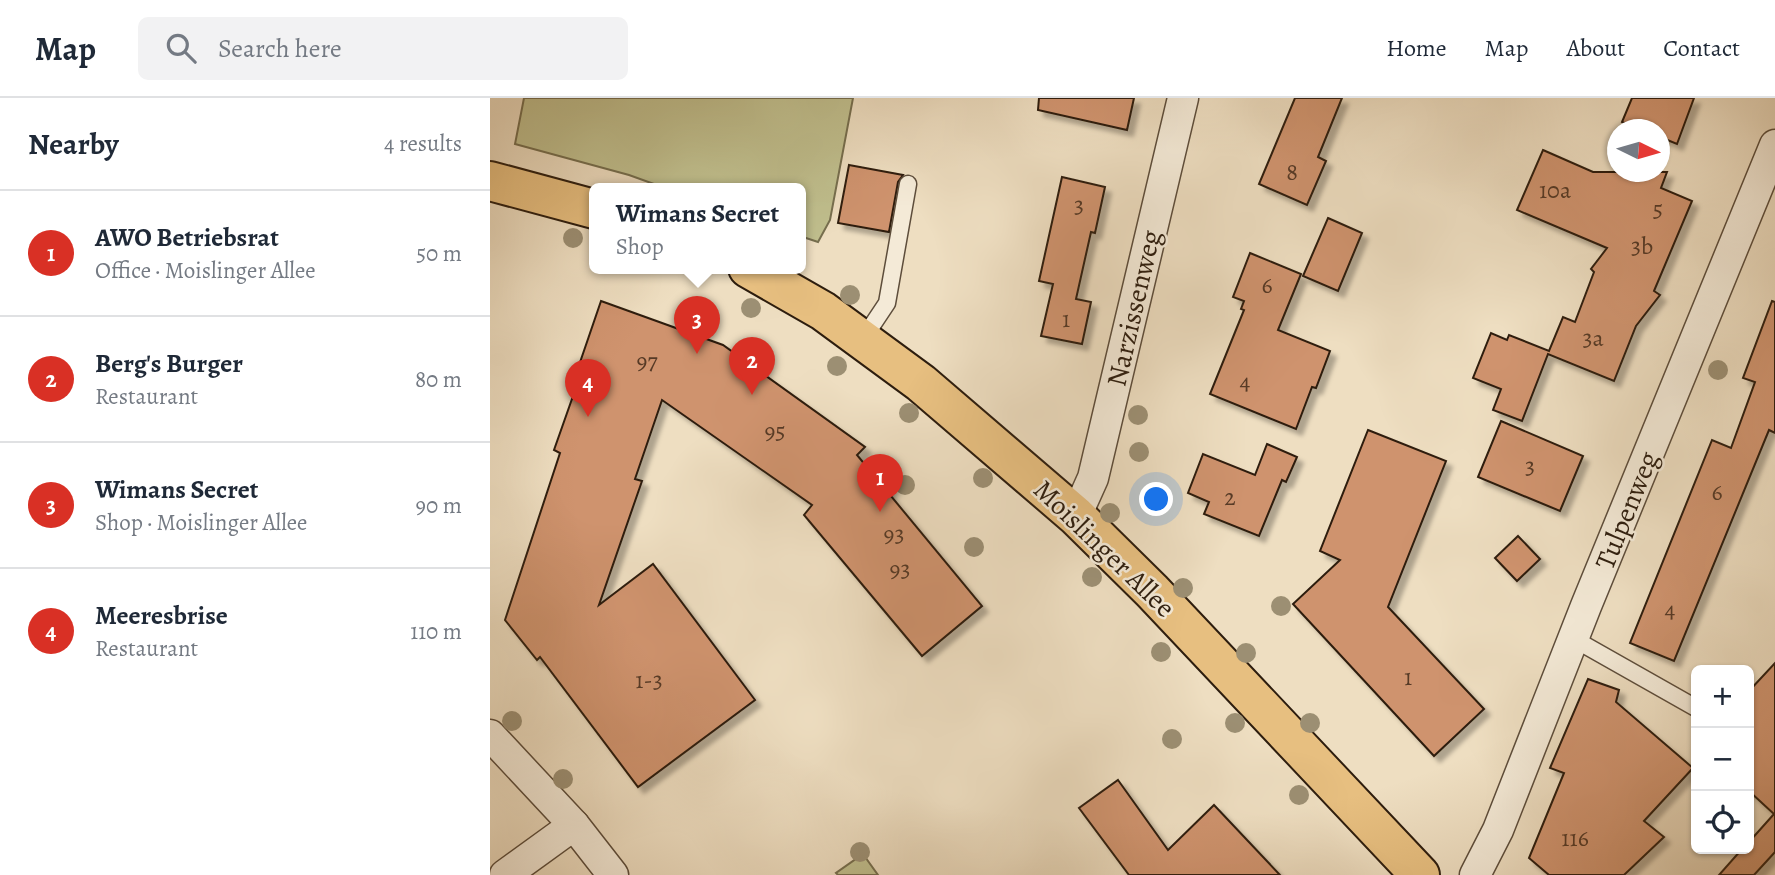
<!DOCTYPE html>
<meta charset="utf-8">
<style>
:root{--surface:#fff;--page:#f2f2f3;--text:#1f2937;--muted:#747a83;--line:#e0e1e3;--accent:#d93025}
body{margin:0;font-family:Alegreya,serif;background:var(--page);color:var(--text)}
.controls{position:absolute;right:21px;bottom:21px;display:grid;overflow:hidden;border-radius:10px;box-shadow:0 2px 5px #0004}
.controls button{width:63px;height:63px;display:grid;place-items:center;padding:0;border:0;border-bottom:2px solid var(--line);background:var(--surface);color:var(--text);font:35px sans-serif}
.compass{position:absolute;left:1117px;top:21px;width:63px;height:63px;border-radius:50%;background:var(--surface);box-shadow:0 2px 5px #0004;rotate:95deg}
.you{position:absolute;left:667px;top:402px;width:24px;height:24px;margin:-18px;border:5px solid #fff;border-radius:50%;background:#1a73e8;box-shadow:0 0 0 10px #1a73e833}
.badge{display:grid;place-items:center;width:46px;height:46px;border-radius:50%;background:var(--accent);color:#fff;font-size:23px;font-weight:700}
.pin{position:absolute;translate:-50% -58px;filter:drop-shadow(0 2px 4px #0008)}
.pin::after{content:'';position:absolute;top:37px;width:24px;height:21px;background:inherit;clip-path:polygon(0 0,100% 0,50% 100%)}
.popup{position:absolute;left:99px;top:85px;width:217px;height:91px;box-sizing:border-box;display:grid;place-content:center;border-radius:10px;background:var(--surface);filter:drop-shadow(0 2px 5px #0005);font-size:23px;white-space:nowrap;color:var(--muted)}
.popup b{font-size:26px;color:var(--text)}
.popup::after{content:'';position:absolute;left:50%;top:100%;margin-left:-14px;border:14px solid transparent;border-top-color:var(--surface)}
.list{margin:0;padding:0;list-style:none}
h2{display:flex;justify-content:space-between;align-items:center;height:91px;margin:0;padding:0 28px;font-size:30px}
h2 small{font-size:23px;font-weight:400;color:var(--muted)}
.list li{display:grid;grid-template-columns:46px 1fr auto;gap:21px;align-items:center;box-sizing:border-box;height:126px;padding:0 28px;border-top:2px solid var(--line)}
.list b{display:block;font-size:26px;white-space:nowrap}
.list p{margin:0;font-size:23px;white-space:nowrap;color:var(--muted)}
.list em{font-size:23px;font-style:normal;color:var(--muted)}
.icon{flex:none;width:38px;height:38px;fill:none;stroke:currentColor;stroke-width:2;stroke-linecap:round;stroke-linejoin:round}
.map{position:relative;flex:none;width:1285px;height:777px;overflow:hidden}
header{display:flex;align-items:center;gap:42px;box-sizing:border-box;height:98px;padding:0 35px;background:var(--surface);border-bottom:2px solid var(--line)}
header strong{font-size:33px}
nav{display:flex;gap:38px;margin-inline-start:auto;font-size:24px}
.search{width:490px;height:63px;background:var(--page);display:flex;align-items:center;gap:18px;box-sizing:border-box;padding:0 24px;border-radius:10px;color:var(--muted);font-size:26px}
main{display:flex}
aside{flex:1;background:var(--surface)}
.map>svg:first-child{display:block}
.green{fill:#c0bf8e;stroke:#766e4e;stroke-width:2}
.building{fill:#cf936e;stroke:#2d1d0e;stroke-width:2;filter:url(#shadow)}
.lines{fill:none;stroke-linecap:round;stroke-linejoin:round}
.service-casing{stroke:#5d4d3b;stroke-width:19}
.minor-casing{stroke:#5d4d3b;stroke-width:33}
.primary-casing{stroke:#2d1d0e;stroke-width:42}
.service{stroke:#f4ead7;stroke-width:16}
.minor{stroke:#f4ead7;stroke-width:30}
.primary{stroke:#e7bf80;stroke-width:38}
.tree{fill:#9c8f73}
.labels{text-anchor:middle;stroke-width:5;stroke-linejoin:round;paint-order:stroke}
.number-label{font-size:24px;fill:#563a26}
.street-label{font-size:28px;fill:#2d1d0e;stroke:#f4ead7}
</style>
<header>
<strong>Map</strong>
<div class="search"><svg class="icon" aria-label="search" viewBox="0 0 24 24"><circle cx="10" cy="10" r="6"/><path d="M15 15l6 6"/></svg>Search here</div>
<nav><a>Home</a><a>Map</a><a>About</a><a>Contact</a></nav>
</header>
<main>
<aside>
<h2>Nearby<small>4 results</small></h2>
<ul class="list">
<li><span class="badge">1</span><div><b>AWO Betriebsrat</b><p>Office · Moislinger Allee</p></div><em>50 m</em></li>
<li><span class="badge">2</span><div><b>Berg's Burger</b><p>Restaurant</p></div><em>80 m</em></li>
<li><span class="badge">3</span><div><b>Wimans Secret</b><p>Shop · Moislinger Allee</p></div><em>90 m</em></li>
<li><span class="badge">4</span><div><b>Meeresbrise</b><p>Restaurant</p></div><em>110 m</em></li>
</ul>
</aside>
<div class="map">
<svg width="1285" height="777" viewBox="0 0 1285 777">
<defs>
<filter id="shadow"><feDropShadow dx="6" dy="6" stdDeviation="2" flood-color="#0004"/></filter>
</defs>
<rect width="100%" height="100%" fill="#eedec1"/>
<filter id="stains"><feTurbulence type="fractalNoise" baseFrequency=".00286" numOctaves="4"/><feColorMatrix values="0 0 0 0 .2 0 0 0 0 .09 0 0 0 0 .02 0 0 0 .5 -.17"/></filter>
<radialGradient id="worn" r=".72"><stop offset=".6" stop-color="#630" stop-opacity="0"/><stop offset="1" stop-color="#630" stop-opacity=".3"/></radialGradient>
<!-- green -->
<g class="green">
<path d="M34 0H363L340 122 328 144 310 138V90H175L139 77 25 46Z"/>
<path d="M373 756 388 777H348L346 775Z"/>
</g>
<!-- building -->
<g class="building">
<path d="M549 0H644L637 32 548 12Z"/>
<path d="M805 0H852L828 59 836 63 817 107 769 86Z"/>
<path d="M1142 0H1204L1187 46 1170 39V32H1151L1132 24Z"/>
<path d="M1053 52 1103 74H1177L1171 90 1202 103 1164 193 1170 197 1146 228 1124 283 1058 256 1032 323 1003 312 1011 291 983 280 1001 235 1017 242 1019 237 1059 253 1073 219 1085 224 1104 174 1101 171 1117 150 1027 112Z"/>
<path d="M359 67 413 77 408 84 399 134 348 125Z"/>
<path d="M572 79 615 89 605 135 601 134 586 201 601 204 592 246 551 238 563 186 549 183Z"/>
<path d="M838 120 872 135 848 193 813 178Z"/>
<path d="M760 155 811 176 788 232 840 253 826 290 822 289 806 331 720 296 754 212 751 211 754 203 743 199Z"/>
<path d="M111 203 233 247 375 349 367 357 492 508 432 558 314 417 322 407 172 302 145 381 152 383 109 507 163 466 265 602 148 689 50 559 47 562 15 522 70 355 64 352 89 281 85 279Z"/>
<path d="M1282 203 1285 204V335L1279 332 1184 563 1140 545 1222 342 1241 350 1265 284 1253 280Z"/>
<path d="M1011 323 1093 358 1070 413 988 379Z"/>
<path d="M878 332 956 363 898 509 994 611 944 658 803 506 850 462 830 453Z"/>
<path d="M777 346 807 359 796 384 792 382 769 438 714 416 719 404 698 395 713 356 765 377Z"/>
<path d="M1028 438 1050 461 1027 483 1005 460Z"/>
<path d="M1285 565V754L1264 777H1229L1252 751H1259V744L1284 716 1259 693V593Z"/>
<path d="M1098 581 1129 592 1126 604 1203 670 1154 723 1174 739 1134 777H1059L1039 760 1074 675 1060 670Z"/>
<path d="M628 682 678 752 724 707 790 777H639L589 710Z"/>
</g>
<g class="lines">
<defs>
<g id="service">
<path d="M373 241 397 205 418 86"/>
<path d="M1084 541 1206 610"/>
</g>
<g id="minor">
<path d="M586 418 603 380 693 0"/>
<path d="M0 637 84 727 123 777"/>
<path d="M15 777 84 727"/>
<path d="M985 777 1008 732 1096 508 1285 47"/>
</g>
<g id="primary">
<path d="M0 83 104 111"/>
<path d="M258 170 333 213 431 285 586 418 662 493 930 777"/>
</g>
</defs>
<!-- service casing -->
<use href="#service" class="service-casing"/>
<!-- minor casing -->
<use href="#minor" class="minor-casing"/>
<!-- primary casing -->
<use href="#primary" class="primary-casing"/>
<!-- service -->
<use href="#service" class="service"/>
<!-- minor -->
<use href="#minor" class="minor"/>
<!-- primary -->
<use href="#primary" class="primary"/>
</g>
<!-- trees -->
<g class="tree">
<circle cx="83" cy="140" r="10"/>
<circle cx="360" cy="197" r="10"/>
<circle cx="261" cy="210" r="10"/>
<circle cx="347" cy="268" r="10"/>
<circle cx="1228" cy="272" r="10"/>
<circle cx="419" cy="315" r="10"/>
<circle cx="648" cy="317" r="10"/>
<circle cx="649" cy="354" r="10"/>
<circle cx="493" cy="380" r="10"/>
<circle cx="415" cy="387" r="10"/>
<circle cx="620" cy="415" r="10"/>
<circle cx="484" cy="449" r="10"/>
<circle cx="602" cy="479" r="10"/>
<circle cx="693" cy="490" r="10"/>
<circle cx="791" cy="508" r="10"/>
<circle cx="671" cy="554" r="10"/>
<circle cx="756" cy="555" r="10"/>
<circle cx="22" cy="623" r="10"/>
<circle cx="745" cy="625" r="10"/>
<circle cx="820" cy="625" r="10"/>
<circle cx="682" cy="641" r="10"/>
<circle cx="73" cy="681" r="10"/>
<circle cx="809" cy="697" r="10"/>
<circle cx="370" cy="754" r="10"/>
</g>
<g class="labels">
<!-- number labels -->
<g class="number-label">
<text x="802" y="82">8</text>
<text x="1065" y="100">10a</text>
<text x="589" y="115">3</text>
<text x="1168" y="119">5</text>
<text x="1152" y="156">3b</text>
<text x="777" y="195">6</text>
<text x="576" y="229">1</text>
<text x="1103" y="248">3a</text>
<text x="157" y="271">97</text>
<text x="755" y="291">4</text>
<text x="285" y="341">95</text>
<text x="1040" y="376">3</text>
<text x="1227" y="402">6</text>
<text x="740" y="407">2</text>
<text x="404" y="444">93</text>
<text x="410" y="479">93</text>
<text x="1180" y="519">4</text>
<text x="918" y="587">1</text>
<text x="159" y="590">1-3</text>
<text x="1085" y="748">116</text>
</g>
<!-- street labels -->
<g class="street-label">
<text transform="translate(643 210) rotate(-77)" y="10">Narzissenweg</text>
<text transform="translate(1136 412) rotate(-68)" y="10">Tulpenweg</text>
<text transform="translate(615 450) rotate(44)" y="10">Moislinger Allee</text>
</g>
</g>
<rect width="100%" height="100%" filter="url(#stains)"/>
<rect width="100%" height="100%" fill="url(#worn)"/>
</svg>
<div class="controls">
<button>+</button>
<button>−</button>
<button><svg class="icon" aria-label="locate" viewBox="0 0 24 24"><circle cx="12" cy="12" r="6"/><path d="M12 2v4M12 18v4M2 12h4M18 12h4"/></svg></button>
</div>
<svg class="compass" viewBox="-18 -18 36 36"><path d="M0-13l5 13h-10z" fill="#e53935"/><path d="M0 13l5-13h-10z" fill="#747a83"/></svg>
<div class="you"></div>
<div class="pin badge" style="left:390px;top:414px">1</div>
<div class="pin badge" style="left:262px;top:297px">2</div>
<div class="pin badge" style="left:207px;top:256px">3</div>
<div class="popup"><b>Wimans Secret</b>Shop</div>
<div class="pin badge" style="left:98px;top:319px">4</div>
</div>
</main>
